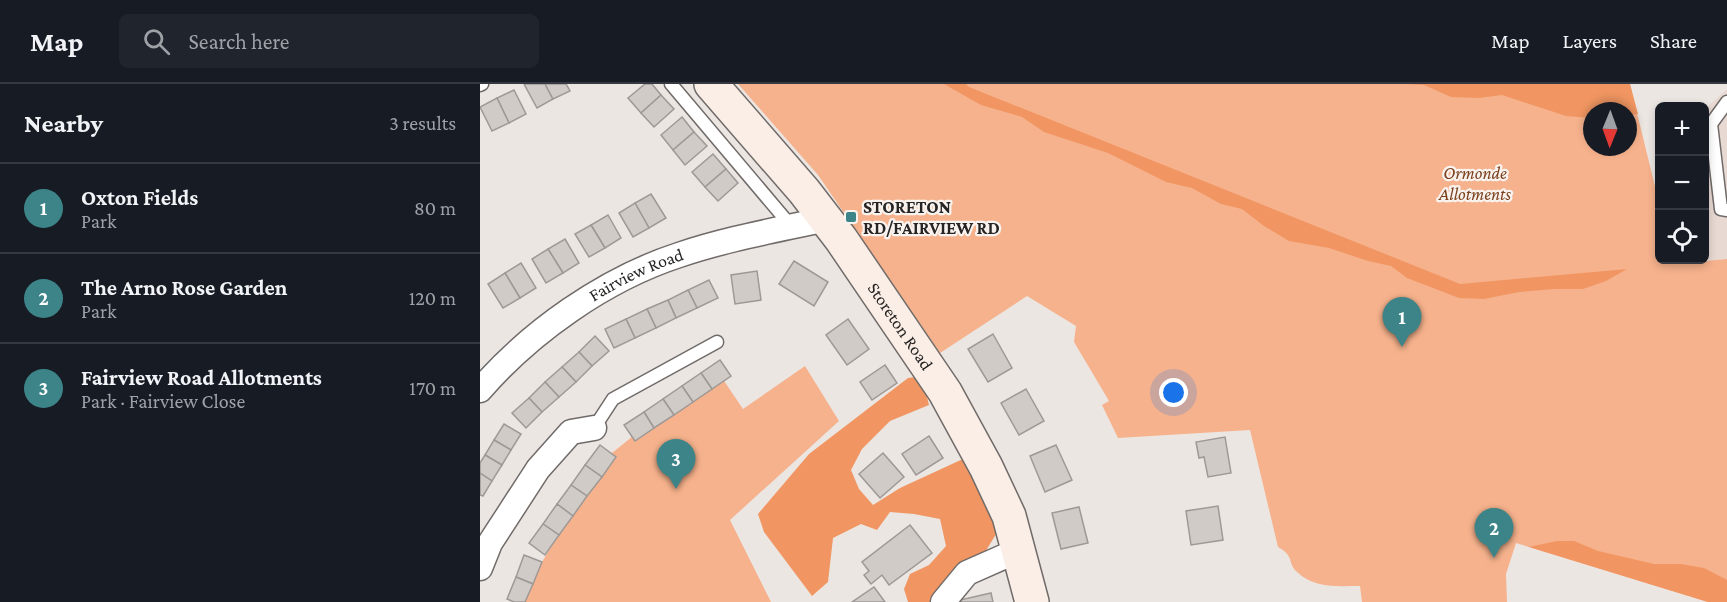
<!DOCTYPE html>
<meta charset="utf-8">
<style>
:root{--surface:#171b24;--page:#20242c;--text:#f1f3f6;--muted:#9ea1a6;--line:#363941;--accent:#3c8488}
body{margin:0;font-family:"Crimson Pro",serif;background:var(--page);color:var(--text)}
.controls{position:absolute;right:18px;top:18px;display:grid;overflow:hidden;border-radius:9px;box-shadow:0 3px 9px #0003}
.controls button{width:54px;height:54px;display:grid;place-items:center;padding:0;border:0;border-bottom:2px solid var(--line);background:var(--surface);color:var(--text);font:30px sans-serif}
.compass{position:absolute;left:1103px;top:18px;width:54px;height:54px;border-radius:50%;background:var(--surface);box-shadow:0 3px 9px #0003;rotate:181deg}
.you{position:absolute;left:694px;top:309px;width:21px;height:21px;margin:-15px;border:4px solid #fff;border-radius:50%;background:#1a73e8;box-shadow:0 0 0 9px #1a73e833}
.badge{display:grid;place-items:center;width:39px;height:39px;border-radius:50%;background:var(--accent);color:#fff;font-size:20px;font-weight:700}
.pin{position:absolute;translate:-50% -50px;filter:drop-shadow(0 2px 3px #0008)}
.pin::after{content:'';position:absolute;top:32px;width:21px;height:18px;background:inherit;clip-path:polygon(0 0,100% 0,50% 100%)}
.list{margin:0;padding:0;list-style:none}
h2{display:flex;justify-content:space-between;align-items:center;height:78px;margin:0;padding:0 24px;font-size:26px}
h2 small{font-size:20px;font-weight:400;color:var(--muted)}
.list li{display:grid;grid-template-columns:39px 1fr auto;gap:18px;align-items:center;box-sizing:border-box;height:90px;padding:0 24px;border-top:2px solid var(--line)}
.list b{display:block;font-size:22px;white-space:nowrap}
.list p{margin:0;font-size:20px;white-space:nowrap;color:var(--muted)}
.list em{font-size:20px;font-style:normal;color:var(--muted)}
.icon{flex:none;width:33px;height:33px;fill:none;stroke:currentColor;stroke-width:2;stroke-linecap:round;stroke-linejoin:round}
.map{position:relative;flex:none;width:1247px;height:518px;overflow:hidden}
header{display:flex;align-items:center;gap:36px;box-sizing:border-box;height:84px;padding:0 30px;background:var(--surface);border-bottom:2px solid var(--line)}
header strong{font-size:28px}
nav{display:flex;gap:33px;margin-inline-start:auto;font-size:21px}
.search{width:420px;height:54px;background:var(--page);display:flex;align-items:center;gap:15px;box-sizing:border-box;padding:0 21px;border-radius:9px;color:var(--muted);font-size:22px}
main{display:flex}
aside{flex:1;background:var(--surface)}
.map>svg:first-child{display:block}
.built{fill:#e8dad3}
.green{fill:#f6b28c;fill-rule:evenodd}
.forest{fill:#f19662}
.building{fill:#d1cbc8;stroke:#9e9996;stroke-width:1.5}
.lines{fill:none;stroke-linecap:round;stroke-linejoin:round}
.lane-casing{stroke:#706b69;stroke-width:15}
.street-casing{stroke:#706b69;stroke-width:27}
.secondary-casing{stroke:#706b69;stroke-width:36}
.lane{stroke:#fff;stroke-width:12}
.street{stroke:#fff;stroke-width:24}
.secondary{stroke:#faeee6;stroke-width:33}
.poi-dot{fill:#3c8488;stroke:#f9f3f0;stroke-width:2}
.labels{text-anchor:middle;stroke-width:4.5;stroke-linejoin:round;paint-order:stroke}
.park-label{font-size:18px;font-style:italic;fill:#7b401c;stroke:#f9f3f0}
.poi-label{font-size:18px;font-weight:bold;fill:#272524;stroke:#f9f3f0;text-anchor:start}
.street-label{font-size:18px;fill:#272524;stroke:#f9f3f0}
</style>
<header>
<strong>Map</strong>
<div class="search"><svg class="icon" aria-label="search" viewBox="0 0 24 24"><circle cx="10" cy="10" r="6"/><path d="M15 15l6 6"/></svg>Search here</div>
<nav><a>Map</a><a>Layers</a><a>Share</a></nav>
</header>
<main>
<aside>
<h2>Nearby<small>3 results</small></h2>
<ul class="list">
<li><span class="badge">1</span><div><b>Oxton Fields</b><p>Park</p></div><em>80 m</em></li>
<li><span class="badge">2</span><div><b>The Arno Rose Garden</b><p>Park</p></div><em>120 m</em></li>
<li><span class="badge">3</span><div><b>Fairview Road Allotments</b><p>Park · Fairview Close</p></div><em>170 m</em></li>
</ul>
</aside>
<div class="map">
<svg width="1247" height="518" viewBox="0 0 1247 518">
<rect width="100%" height="100%" fill="#ece6e3"/>
<!-- built -->
<path class="built" d="M1247 5V175L1195 181 1193 176H1224L1225 25Z"/>
<!-- green -->
<g class="green">
<path d="M258 0H1150L1179 119 1180 176H1193L1195 180 1247 175V518H1228L1036 459 1026 490 1027 518H882L880 502C858 502 835 505 817 488 807 479 815 472 798 463L770 346 638 354 622 321 629 317 594 258 596 242 547 212 460 269 338 91ZM1112 27H1148V63H1112Z"/>
<path d="M325 282 359 337 250 436 291 518H41L47 502 127 373 236 285 263 325Z"/>
</g>
<!-- forest -->
<g class="forest">
<path d="M464 0H486L489 3 980 200 1147 185 1126 197 1103 205H1075L1039 208 1004 215 979 214 927 194 911 182 888 177 849 164 809 157 784 142 762 125 741 120 712 104 686 98 628 69 564 48 542 33 501 21Z"/>
<path d="M924 0H1150L1158 30 1148 31V27H1112V34L1086 32 1022 11 999 14 971 13 944 1Z"/>
<path d="M442 292 449 321 410 337 382 365 371 386 379 405 393 421 420 404 485 374 512 412 518 447 494 486 470 518H428L424 505 430 490 449 481 466 462 460 435 434 430 410 428 397 446 381 440 353 454 348 498 332 512 284 448 278 430 329 370 428 294Z"/>
<path d="M1077 457H1094L1118 467 1174 480H1201L1224 484 1247 496V518H1228L1049 463Z"/>
</g>
<!-- building -->
<g class="building">
<path d="M44 0H65L73 15 57 24Z"/>
<path d="M65 0H86L90 7 73 15Z"/>
<path d="M165 0H172L181 11 161 29 148 14Z"/>
<path d="M34 6 46 30 29 39 17 14Z"/>
<path d="M181 11 194 25 174 43 161 29Z"/>
<path d="M17 14 29 39 12 47 0 23Z"/>
<path d="M202 33 214 48 193 66 181 51Z"/>
<path d="M214 48 227 62 205 81 193 66Z"/>
<path d="M233 70 246 85 225 103 212 88Z"/>
<path d="M246 85 258 99 238 117 225 103Z"/>
<path d="M171 110 186 134 169 144 155 119Z"/>
<path d="M155 119 169 144 153 153 139 129Z"/>
<path d="M128 131 141 154 125 164 111 141Z"/>
<path d="M111 141 125 164 109 173 95 150Z"/>
<path d="M85 155 99 179 83 189 68 165Z"/>
<path d="M68 165 83 189 66 199 52 175Z"/>
<path d="M314 177 348 198 334 222 299 200Z"/>
<path d="M41 179 56 204 40 214 25 189Z"/>
<path d="M277 187 281 216 255 220 251 191Z"/>
<path d="M25 189 40 214 23 224 8 200Z"/>
<path d="M229 196 238 214 217 224 208 206Z"/>
<path d="M208 206 217 224 196 234 188 216Z"/>
<path d="M188 216 196 234 176 244 167 225Z"/>
<path d="M167 225 176 244 155 254 146 235Z"/>
<path d="M146 235 155 254 134 264 125 245Z"/>
<path d="M368 235 389 265 367 281 346 251Z"/>
<path d="M513 250 532 284 508 298 488 265Z"/>
<path d="M115 252 129 267 112 282 99 268Z"/>
<path d="M99 268 112 282 96 298 82 283Z"/>
<path d="M240 276 251 292 232 305 221 289Z"/>
<path d="M405 281 417 299 392 316 380 298Z"/>
<path d="M82 283 96 298 79 313 65 298Z"/>
<path d="M221 289 232 305 213 318 202 302Z"/>
<path d="M65 298 79 313 62 328 49 314Z"/>
<path d="M202 302 213 318 194 331 183 315Z"/>
<path d="M546 305 564 337 539 351 521 319Z"/>
<path d="M49 314 62 328 46 344 32 329Z"/>
<path d="M183 315 194 331 174 344 164 328Z"/>
<path d="M164 328 174 344 155 357 144 341Z"/>
<path d="M24 340 41 350 31 366 14 356Z"/>
<path d="M449 352 463 374 436 391 422 370Z"/>
<path d="M745 353 751 389 728 393 724 373 719 374 716 358Z"/>
<path d="M14 356 31 366 22 381 5 371Z"/>
<path d="M120 361 136 373 122 393 105 381Z"/>
<path d="M576 361 592 396 565 408 550 372Z"/>
<path d="M403 369 424 393 400 414 379 390Z"/>
<path d="M5 371 22 381 12 397 0 389V379Z"/>
<path d="M105 381 122 393 107 412 91 401Z"/>
<path d="M0 389 12 397 3 412 0 411Z"/>
<path d="M91 401 107 412 93 432 77 420Z"/>
<path d="M77 420 93 432 79 451 63 440Z"/>
<path d="M738 422 743 456 711 461 706 427Z"/>
<path d="M599 423 608 459 581 465 572 429Z"/>
<path d="M63 440 79 451 65 471 49 459Z"/>
<path d="M430 441 452 469 409 501 402 491 391 500 384 491 389 487 382 478Z"/>
<path d="M44 471 62 478 53 500 36 493Z"/>
<path d="M36 493 53 500 45 518H34L27 515Z"/>
<path d="M394 503 405 518H372Z"/>
<path d="M511 509 513 518H480V516Z"/>
</g>
<g class="lines">
<defs>
<g id="lane">
<path d="M191 0 311 142"/>
<path d="M0 1 2 0"/>
<path d="M1247 18 1231 40 1241 125 1247 126"/>
<path d="M114 344 133 315 237 258"/>
</g>
<g id="street">
<path id="s1" d="M0 306C50 248 125 195 199 171 246 155 297 146 346 135"/>
<path d="M0 484 10 459 58 385 91 348 114 344"/>
<path d="M463 518 487 489 539 466"/>
</g>
<g id="secondary">
<path id="s2" d="M231 0 324 107 361 155 465 308 506 383 529 432 552 518"/>
</g>
</defs>
<!-- lane casing -->
<use href="#lane" class="lane-casing"/>
<!-- street casing -->
<use href="#street" class="street-casing"/>
<!-- secondary casing -->
<use href="#secondary" class="secondary-casing"/>
<!-- lane -->
<use href="#lane" class="lane"/>
<!-- street -->
<use href="#street" class="street"/>
<!-- secondary -->
<use href="#secondary" class="secondary"/>
</g>
<!-- markers -->
<rect class="poi-dot" x="365" y="127" width="12" height="12" rx="3"/>
<g class="labels">
<!-- park labels -->
<g class="park-label">
<text x="995" y="95">Ormonde<tspan x="995" dy="21">Allotments</tspan></text>
</g>
<!-- poi labels -->
<g class="poi-label">
<text x="383" y="129">STORETON<tspan x="383" dy="21">RD/FAIRVIEW RD</tspan></text>
</g>
<!-- street labels -->
<g class="street-label">
<text dy="6" stroke="none"><textPath href="#s1" startOffset="196">Fairview Road</textPath></text>
<text dy="6" stroke="none"><textPath href="#s2" startOffset="308">Storeton Road</textPath></text>
</g>
</g>
</svg>
<div class="controls">
<button>+</button>
<button>−</button>
<button><svg class="icon" aria-label="locate" viewBox="0 0 24 24"><circle cx="12" cy="12" r="6"/><path d="M12 2v4M12 18v4M2 12h4M18 12h4"/></svg></button>
</div>
<svg class="compass" viewBox="-18 -18 36 36"><path d="M0-13l5 13h-10z" fill="#e53935"/><path d="M0 13l5-13h-10z" fill="#9ea1a6"/></svg>
<div class="you"></div>
<div class="pin badge" style="left:922px;top:263px">1</div>
<div class="pin badge" style="left:1014px;top:474px">2</div>
<div class="pin badge" style="left:196px;top:405px">3</div>
</div>
</main>
